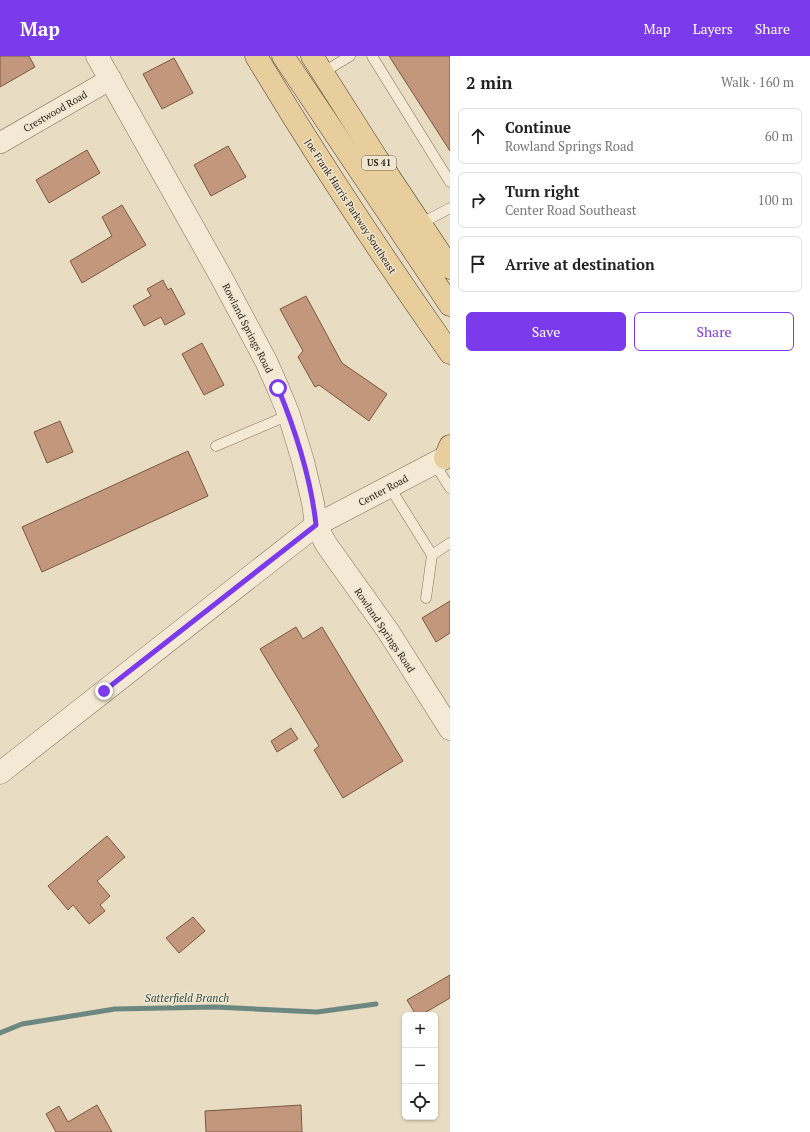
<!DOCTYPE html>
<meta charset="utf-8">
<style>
:root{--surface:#fff;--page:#f6f6f6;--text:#222;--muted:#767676;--line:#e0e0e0;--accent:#7c3aed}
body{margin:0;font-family:"PT Serif",serif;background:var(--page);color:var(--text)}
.controls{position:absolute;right:12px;bottom:12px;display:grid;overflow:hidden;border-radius:6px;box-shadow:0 1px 3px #0004}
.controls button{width:36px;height:36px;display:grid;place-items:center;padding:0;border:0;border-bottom:1px solid var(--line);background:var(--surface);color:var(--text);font:20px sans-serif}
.stop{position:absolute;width:12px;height:12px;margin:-9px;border:3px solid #7c3aed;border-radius:50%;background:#fff}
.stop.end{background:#7c3aed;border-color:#fff;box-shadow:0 1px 4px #0008}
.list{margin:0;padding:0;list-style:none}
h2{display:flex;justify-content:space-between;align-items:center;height:52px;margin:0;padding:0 16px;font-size:17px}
h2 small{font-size:13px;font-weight:400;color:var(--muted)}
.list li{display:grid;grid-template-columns:26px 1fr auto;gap:12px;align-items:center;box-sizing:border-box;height:56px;margin:0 8px 8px;padding:0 8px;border:1px solid var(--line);border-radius:6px}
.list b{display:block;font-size:15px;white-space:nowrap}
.list p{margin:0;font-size:13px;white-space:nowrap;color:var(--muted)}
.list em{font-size:13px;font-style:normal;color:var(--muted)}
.actions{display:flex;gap:8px;padding:12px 16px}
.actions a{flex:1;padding:9px 0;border:1px solid var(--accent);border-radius:6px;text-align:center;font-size:14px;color:var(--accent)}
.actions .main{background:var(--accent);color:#fff}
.icon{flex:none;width:22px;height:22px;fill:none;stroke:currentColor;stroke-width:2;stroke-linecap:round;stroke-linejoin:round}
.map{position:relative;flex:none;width:450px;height:1076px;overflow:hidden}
header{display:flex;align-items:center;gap:24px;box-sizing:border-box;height:56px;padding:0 20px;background:var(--accent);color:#fff}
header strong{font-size:19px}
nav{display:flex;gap:22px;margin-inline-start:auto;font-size:14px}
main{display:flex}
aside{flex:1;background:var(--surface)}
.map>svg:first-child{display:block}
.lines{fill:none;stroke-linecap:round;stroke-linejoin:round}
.stream{stroke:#6c8880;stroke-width:5}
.building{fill:#c2977c;stroke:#7c5844}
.service-casing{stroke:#806e5b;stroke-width:11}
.minor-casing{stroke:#806e5b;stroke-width:22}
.tertiary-casing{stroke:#806e5b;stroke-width:23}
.primary-casing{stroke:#4e3d2f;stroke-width:23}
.service{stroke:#f4e9d4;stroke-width:10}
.minor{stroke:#f4e9d4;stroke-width:21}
.tertiary{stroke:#f4e9d4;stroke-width:22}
.primary{stroke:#e8ce9d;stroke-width:22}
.route{stroke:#7c3aed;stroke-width:5}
.labels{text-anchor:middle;stroke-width:3;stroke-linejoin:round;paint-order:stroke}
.shield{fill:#f0e6d0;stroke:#6a6053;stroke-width:1}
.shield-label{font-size:9px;font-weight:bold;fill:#31271e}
.street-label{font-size:10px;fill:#31271e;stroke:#f0e6d0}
.water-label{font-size:11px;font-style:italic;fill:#2f4f4c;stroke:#f0e6d0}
</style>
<header>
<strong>Map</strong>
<nav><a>Map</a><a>Layers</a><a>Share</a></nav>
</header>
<main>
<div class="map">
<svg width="450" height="1076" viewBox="0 0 450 1076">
<rect width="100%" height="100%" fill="#e8dcc2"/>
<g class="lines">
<!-- stream -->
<path class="stream" d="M0 977 22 968 115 953 215 951 317 956 376 948"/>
</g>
<!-- building -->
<g class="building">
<path d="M0 0H29L35 11 0 31Z"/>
<path d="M389 0H450V95Z"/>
<path d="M174 2 193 37 162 53 143 18Z"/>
<path d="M228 90 246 121 211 140 194 109Z"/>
<path d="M87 94 100 117 49 147 36 124Z"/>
<path d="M122 149 146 189 82 227 70 205 112 180 102 161Z"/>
<path d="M163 224 168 234 171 232 185 258 165 269 161 261 144 270 133 250 151 240 147 233Z"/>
<path d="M306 240 342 307 387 338 369 365 319 329 315 331 298 301 303 295 280 253Z"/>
<path d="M202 287 224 329 204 339 182 298Z"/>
<path d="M60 365 73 396 47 407 34 376Z"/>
<path d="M188 395 208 440 42 516 22 471Z"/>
<path d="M450 545V577L436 586 422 562Z"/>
<path d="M296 571 303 583 322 571 403 705 343 742 314 694 319 690 260 593Z"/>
<path d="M291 672 298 683 277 696 271 685Z"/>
<path d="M107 780 125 801 97 825 110 840 100 849 105 855 89 868 73 849 68 854 48 830Z"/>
<path d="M193 861 205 875 179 897 166 882Z"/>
<path d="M450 919V942L421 959H416L407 944Z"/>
<path d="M97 1049 112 1076H56L46 1058 59 1050 68 1066Z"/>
<path d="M301 1049 302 1076H206L205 1055Z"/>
</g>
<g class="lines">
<defs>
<g id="service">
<path d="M372 0 450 126"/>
<path d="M322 17 350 0"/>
<path d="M420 168 450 152"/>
<path d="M216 390 289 359"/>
<path d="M434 407 450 432"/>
<path d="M389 430 432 499 450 487"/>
<path d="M426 542 432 499"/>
</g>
<path id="minor" d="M0 87 111 23"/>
<g id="tertiary">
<path d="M97 0 220 219 266 305 278 332 289 359 303 405 313 447 316 469 326 488 388 575 450 673"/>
<path d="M0 717 316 469 450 399"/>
</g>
<g id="primary">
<path d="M256 0C317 102 382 200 450 297"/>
<path d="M283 0 450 249"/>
<path d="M312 0 378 104 450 212"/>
<path d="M445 402 450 390"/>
</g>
</defs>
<!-- service casing -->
<use href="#service" class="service-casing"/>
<!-- minor casing -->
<use href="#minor" class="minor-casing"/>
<!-- tertiary casing -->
<use href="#tertiary" class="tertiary-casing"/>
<!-- primary casing -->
<use href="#primary" class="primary-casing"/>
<!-- service -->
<use href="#service" class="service"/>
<!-- minor -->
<use href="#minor" class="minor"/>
<!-- tertiary -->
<use href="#tertiary" class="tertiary"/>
<!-- primary -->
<use href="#primary" class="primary"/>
</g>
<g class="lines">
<!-- route -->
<path class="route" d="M104 635 316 469C311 422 296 376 278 332"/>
</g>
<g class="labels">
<!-- shield labels -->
<rect class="shield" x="362" y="100" width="34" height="14" rx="3"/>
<g class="shield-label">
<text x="379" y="110">US 41</text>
</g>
<!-- street labels -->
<g class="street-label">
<text transform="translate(55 55) rotate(-30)" y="4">Crestwood Road</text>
<text transform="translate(351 150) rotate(57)" y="4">Joe Frank Harris Parkway Southeast</text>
<text transform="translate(248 272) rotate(63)" y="4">Rowland Springs Road</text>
<text transform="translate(383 434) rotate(-28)" y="4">Center Road</text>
<text transform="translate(385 574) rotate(56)" y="4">Rowland Springs Road</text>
</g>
<!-- water labels -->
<g class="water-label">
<text x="187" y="946">Satterfield Branch</text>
</g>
</g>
</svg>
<div class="controls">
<button>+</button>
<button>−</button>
<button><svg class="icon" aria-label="locate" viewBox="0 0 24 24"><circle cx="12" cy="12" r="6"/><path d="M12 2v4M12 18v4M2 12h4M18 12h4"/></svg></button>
</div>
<div class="stop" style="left:278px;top:332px"></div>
<div class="stop end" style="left:104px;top:635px"></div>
</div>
<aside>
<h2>2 min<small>Walk · 160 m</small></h2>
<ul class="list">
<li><svg class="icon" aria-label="ahead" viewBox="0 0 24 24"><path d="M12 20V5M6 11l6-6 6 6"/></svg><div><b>Continue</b><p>Rowland Springs Road</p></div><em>60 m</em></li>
<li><svg class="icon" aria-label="right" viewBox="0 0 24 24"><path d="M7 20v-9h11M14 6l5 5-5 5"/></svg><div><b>Turn right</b><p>Center Road Southeast</p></div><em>100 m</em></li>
<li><svg class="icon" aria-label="arrive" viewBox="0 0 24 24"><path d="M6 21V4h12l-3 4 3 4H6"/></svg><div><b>Arrive at destination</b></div></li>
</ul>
<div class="actions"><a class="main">Save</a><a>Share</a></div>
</aside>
</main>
